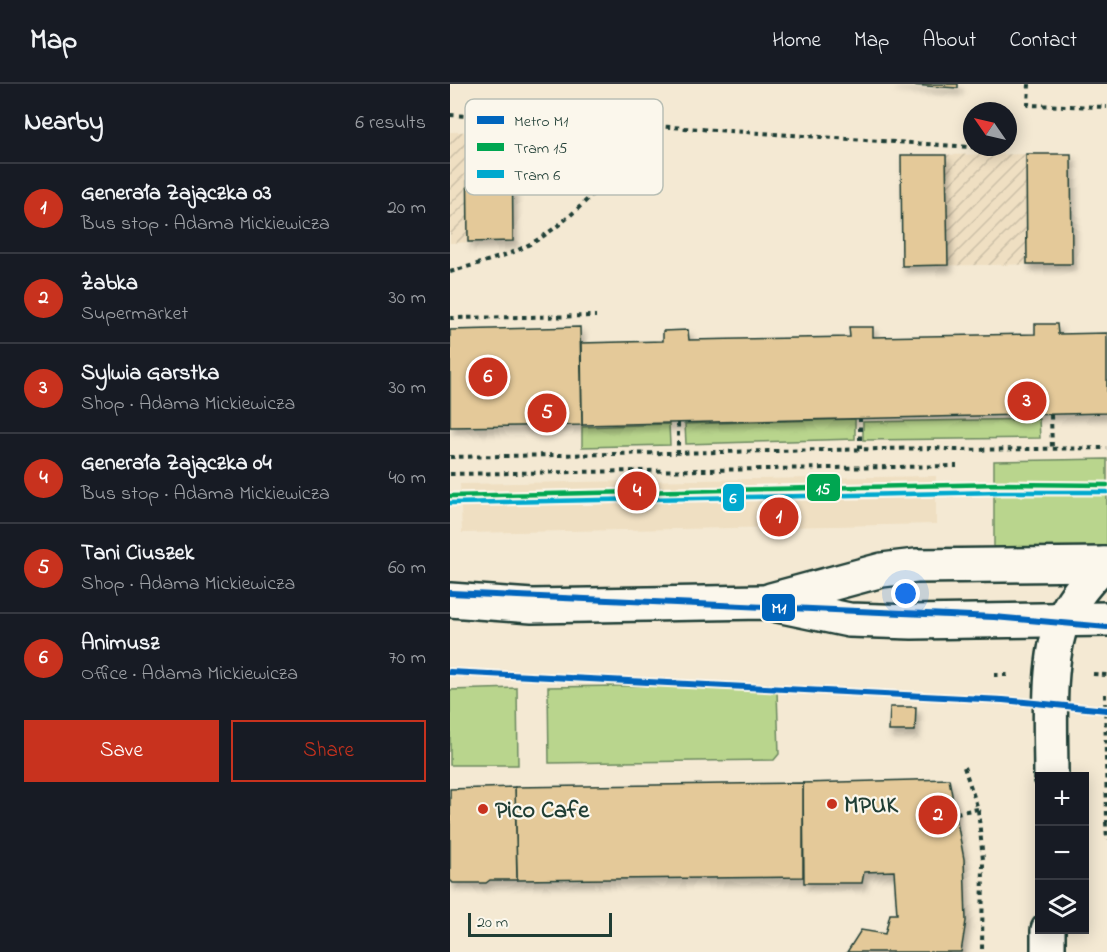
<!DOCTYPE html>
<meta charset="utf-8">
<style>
:root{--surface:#171b24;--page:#242831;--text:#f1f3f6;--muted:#9ea1a6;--line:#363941;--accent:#c8321e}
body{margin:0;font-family:"Indie Flower",sans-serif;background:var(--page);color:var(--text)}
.controls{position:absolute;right:18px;bottom:18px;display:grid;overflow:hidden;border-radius:0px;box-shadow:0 3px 15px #0003}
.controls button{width:54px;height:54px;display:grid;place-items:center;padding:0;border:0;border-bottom:2px solid var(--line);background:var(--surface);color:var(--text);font:30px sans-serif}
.compass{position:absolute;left:513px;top:18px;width:54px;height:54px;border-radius:50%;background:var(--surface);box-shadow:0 3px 15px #0003;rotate:304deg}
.scale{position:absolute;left:18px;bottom:15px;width:144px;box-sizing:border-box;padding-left:6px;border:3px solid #1f3d34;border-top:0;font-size:16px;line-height:21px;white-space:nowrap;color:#1f3d34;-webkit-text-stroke:4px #fbf7ec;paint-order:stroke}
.you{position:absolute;left:456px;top:510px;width:21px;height:21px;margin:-15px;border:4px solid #fff;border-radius:50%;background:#1a73e8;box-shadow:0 0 0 9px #1a73e833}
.badge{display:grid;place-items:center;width:39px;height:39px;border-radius:50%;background:var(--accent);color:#fff;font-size:20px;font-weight:700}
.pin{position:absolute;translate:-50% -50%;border:3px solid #fff;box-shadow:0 2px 6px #0006}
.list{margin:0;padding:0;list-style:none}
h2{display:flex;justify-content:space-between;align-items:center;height:78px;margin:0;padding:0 24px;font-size:26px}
h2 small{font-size:20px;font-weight:400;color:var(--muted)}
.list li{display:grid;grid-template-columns:39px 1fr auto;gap:18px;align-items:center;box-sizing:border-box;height:90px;padding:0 24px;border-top:2px solid var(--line)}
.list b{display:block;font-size:22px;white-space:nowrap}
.list p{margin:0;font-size:20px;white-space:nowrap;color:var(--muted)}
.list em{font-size:20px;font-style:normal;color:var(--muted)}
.actions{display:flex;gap:12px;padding:18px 24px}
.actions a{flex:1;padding:14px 0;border:2px solid var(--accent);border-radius:0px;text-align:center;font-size:21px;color:var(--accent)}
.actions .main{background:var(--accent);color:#fff}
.icon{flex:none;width:33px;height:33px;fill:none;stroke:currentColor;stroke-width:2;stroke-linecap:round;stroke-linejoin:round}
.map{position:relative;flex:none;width:657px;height:868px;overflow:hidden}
header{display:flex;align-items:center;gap:36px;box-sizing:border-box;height:84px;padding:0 30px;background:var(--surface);border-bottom:2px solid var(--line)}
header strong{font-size:28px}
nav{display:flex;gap:33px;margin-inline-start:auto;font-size:21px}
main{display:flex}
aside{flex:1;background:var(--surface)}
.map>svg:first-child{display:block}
.built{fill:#efdfc2}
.industrial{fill:url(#industrial-furrows)}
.green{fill:#b9d58d;stroke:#6c8960;stroke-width:1.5}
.building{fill:#e4c999;stroke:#1f3d34;stroke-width:1.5;filter:url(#shadow)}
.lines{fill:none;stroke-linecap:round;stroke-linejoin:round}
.tertiary-casing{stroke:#1f3d34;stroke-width:38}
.secondary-casing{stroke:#1f3d34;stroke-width:38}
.path{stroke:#1f3d34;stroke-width:4;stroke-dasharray:4.5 4.5;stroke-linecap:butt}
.tertiary{stroke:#fbf7ec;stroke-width:33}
.secondary{stroke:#fbf7ec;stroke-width:33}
.tram-1-casing{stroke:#fbf7ec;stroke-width:9}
.tram-2-casing{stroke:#fbf7ec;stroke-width:9}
.tram-1{stroke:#00a651;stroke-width:4.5}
.tram-2{stroke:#00a9ce;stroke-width:4.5}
.metro-1-casing{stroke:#fbf7ec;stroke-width:10}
.metro-1{stroke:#0065bd;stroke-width:6}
.poi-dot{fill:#c8321e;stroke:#fbf7ec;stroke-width:2}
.labels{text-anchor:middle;stroke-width:4.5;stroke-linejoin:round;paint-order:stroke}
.poi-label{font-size:24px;font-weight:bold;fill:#1f3d34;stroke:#fbf7ec;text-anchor:start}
.key{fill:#fbf7ec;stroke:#b9bfb5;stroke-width:1.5}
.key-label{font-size:16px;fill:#1f3d34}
.line-badge{stroke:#fbf7ec;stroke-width:2}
.badge-label{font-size:16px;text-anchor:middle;font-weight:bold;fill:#fff}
</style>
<header>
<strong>Map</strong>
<nav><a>Home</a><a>Map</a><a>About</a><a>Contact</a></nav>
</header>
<main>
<aside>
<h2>Nearby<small>6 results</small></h2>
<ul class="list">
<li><span class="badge">1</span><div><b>Generała Zajączka 03</b><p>Bus stop · Adama Mickiewicza</p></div><em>20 m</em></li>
<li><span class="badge">2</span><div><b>Żabka</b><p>Supermarket</p></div><em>30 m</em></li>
<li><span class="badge">3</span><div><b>Sylwia Garstka</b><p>Shop · Adama Mickiewicza</p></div><em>30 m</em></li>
<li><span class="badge">4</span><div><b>Generała Zajączka 04</b><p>Bus stop · Adama Mickiewicza</p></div><em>40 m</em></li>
<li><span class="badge">5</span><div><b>Tani Ciuszek</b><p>Shop · Adama Mickiewicza</p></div><em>60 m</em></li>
<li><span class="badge">6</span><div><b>Animusz</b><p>Office · Adama Mickiewicza</p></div><em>70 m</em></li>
</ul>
<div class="actions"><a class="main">Save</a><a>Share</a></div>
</aside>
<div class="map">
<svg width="657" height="868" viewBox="0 0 657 868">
<defs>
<pattern id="industrial-furrows" width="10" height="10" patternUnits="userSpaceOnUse" patternTransform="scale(1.5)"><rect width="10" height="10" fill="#efdfc2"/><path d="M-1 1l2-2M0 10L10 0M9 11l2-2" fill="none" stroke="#ccc0a7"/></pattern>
<filter id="shadow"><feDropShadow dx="3.5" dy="6" stdDeviation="3" flood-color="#0004"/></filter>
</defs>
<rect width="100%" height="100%" fill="#f4e9d3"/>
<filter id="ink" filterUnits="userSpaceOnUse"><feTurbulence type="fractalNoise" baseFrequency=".0167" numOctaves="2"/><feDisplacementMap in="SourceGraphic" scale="12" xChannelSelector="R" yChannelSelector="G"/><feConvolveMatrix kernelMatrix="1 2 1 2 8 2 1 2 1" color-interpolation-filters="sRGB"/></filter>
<g filter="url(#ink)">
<!-- built -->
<path class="built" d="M486 392V440L12 449 10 400Z"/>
<!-- industrial -->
<g class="industrial">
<path d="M62 47 63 157 0 159V48Z"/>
<path d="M621 70 622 180 452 182 451 71Z"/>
</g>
<!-- green -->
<g class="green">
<path d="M405 335V355L236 360 235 340Z"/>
<path d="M589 335 590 354 413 356V338Z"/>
<path d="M219 340 220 361 132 363V343Z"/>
<path d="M657 375V462L544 465V377Z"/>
<path d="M318 600 327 607 329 670 324 676 99 679 98 603Z"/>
<path d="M67 604 68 681H0V606Z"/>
</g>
<!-- building -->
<g class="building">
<path d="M443 0H508V4Z"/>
<path d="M62 47 63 157 18 158 17 48Z"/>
<path d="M576 70H621L622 180H577Z"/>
<path d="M451 71H496L498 181 452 182Z"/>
<path d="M585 240H607L608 250 657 249V329L132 341 131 259 213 257V247L238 246 239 256 400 253 399 243H423V253L585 250Z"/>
<path d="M130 243 132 341 0 343V246Z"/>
<path d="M440 623H466L465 647H439Z"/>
<path d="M499 695 514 775 516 837 511 868H397L411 846 435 850 440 830H447L444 787 414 788 412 799H354L353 699Z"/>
<path d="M353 699V793L67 796 65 703Z"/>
<path d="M65 703 67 796H40L36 799H3L0 796V705Z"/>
</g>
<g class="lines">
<defs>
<g id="tertiary">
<path d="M601 692C601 646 596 579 613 536 622 514 638 496 654 480"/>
<path d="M598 868V846"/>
</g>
<g id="secondary">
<path d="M0 516 82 522 313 518 399 536 462 538 657 535"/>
<path d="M321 516 432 486 466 482 657 480"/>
</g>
</defs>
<!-- tertiary casing -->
<use href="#tertiary" class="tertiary-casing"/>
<!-- secondary casing -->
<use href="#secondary" class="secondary-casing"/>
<!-- path -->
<g class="path">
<path d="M579 0 578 21 657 23"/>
<path d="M0 31 205 42 536 64"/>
<path d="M0 188C20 182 41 176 61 169 121 145 161 88 205 42"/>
<path d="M0 234 146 232"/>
<path d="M601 331 602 365"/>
<path d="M228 339V369"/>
<path d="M410 365V335"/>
<path d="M0 373 486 364 506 366 657 364"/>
<path d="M0 390 507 382"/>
<path d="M643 590 657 591"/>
<path d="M544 591H560"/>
<path d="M655 610 657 738"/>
<path d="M514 683 528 725 533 776 532 868"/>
<path d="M506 729 528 725"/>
<path d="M656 738 657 756"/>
</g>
<!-- tertiary -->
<use href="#tertiary" class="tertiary"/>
<!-- secondary -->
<use href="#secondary" class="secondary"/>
<defs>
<path id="tram-1" d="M0 412 552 400 657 401"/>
<path id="tram-2" d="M0 419 552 408H657"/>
</defs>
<!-- tram-1 casing -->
<use href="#tram-1" class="tram-1-casing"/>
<!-- tram-2 casing -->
<use href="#tram-2" class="tram-2-casing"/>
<!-- tram-1 -->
<use href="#tram-1" class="tram-1"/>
<!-- tram-2 -->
<use href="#tram-2" class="tram-2"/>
<defs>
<g id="metro-1">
<path d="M0 509 544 533 657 543"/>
<path d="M0 588 553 616 657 626"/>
</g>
</defs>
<!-- metro-1 casing -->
<use href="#metro-1" class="metro-1-casing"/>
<!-- metro-1 -->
<use href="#metro-1" class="metro-1"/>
</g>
</g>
<!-- markers -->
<g class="poi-dot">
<circle cx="382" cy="720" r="6"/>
<circle cx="33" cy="725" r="6"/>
</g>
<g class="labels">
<!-- poi labels -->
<g class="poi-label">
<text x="394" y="728">MPUK</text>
<text x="45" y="733">Pico Cafe</text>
</g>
</g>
<!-- legend -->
<rect x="15" y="15" width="198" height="96" rx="9" class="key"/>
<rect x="27" y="32" width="27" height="8" fill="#0065bd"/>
<rect x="27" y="59" width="27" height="8" fill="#00a651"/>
<rect x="27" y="86" width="27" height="8" fill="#00a9ce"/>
<g class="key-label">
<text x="64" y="42">Metro M1</text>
<text x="64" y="69">Tram 15</text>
<text x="64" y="96">Tram 6</text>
</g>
<g class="line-badge">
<rect x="356" y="389" width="35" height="29" rx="6" fill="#00a651"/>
<rect x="272" y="399" width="23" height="29" rx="6" fill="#00a9ce"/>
<rect x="311" y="509" width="35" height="29" rx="6" fill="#0065bd"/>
</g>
<g class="badge-label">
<text x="373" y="410">15</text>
<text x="283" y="419">6</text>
<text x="329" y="529">M1</text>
</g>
</svg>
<div class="controls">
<button>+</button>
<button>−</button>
<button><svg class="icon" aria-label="layers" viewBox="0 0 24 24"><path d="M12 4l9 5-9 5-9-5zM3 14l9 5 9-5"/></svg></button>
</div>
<svg class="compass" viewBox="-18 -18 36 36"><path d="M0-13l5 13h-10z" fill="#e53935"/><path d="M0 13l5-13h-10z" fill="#9ea1a6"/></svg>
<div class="scale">20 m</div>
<div class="you"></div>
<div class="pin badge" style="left:329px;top:433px">1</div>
<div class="pin badge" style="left:488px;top:731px">2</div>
<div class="pin badge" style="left:577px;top:317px">3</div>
<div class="pin badge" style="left:187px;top:407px">4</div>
<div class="pin badge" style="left:97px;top:329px">5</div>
<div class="pin badge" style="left:38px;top:293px">6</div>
</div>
</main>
